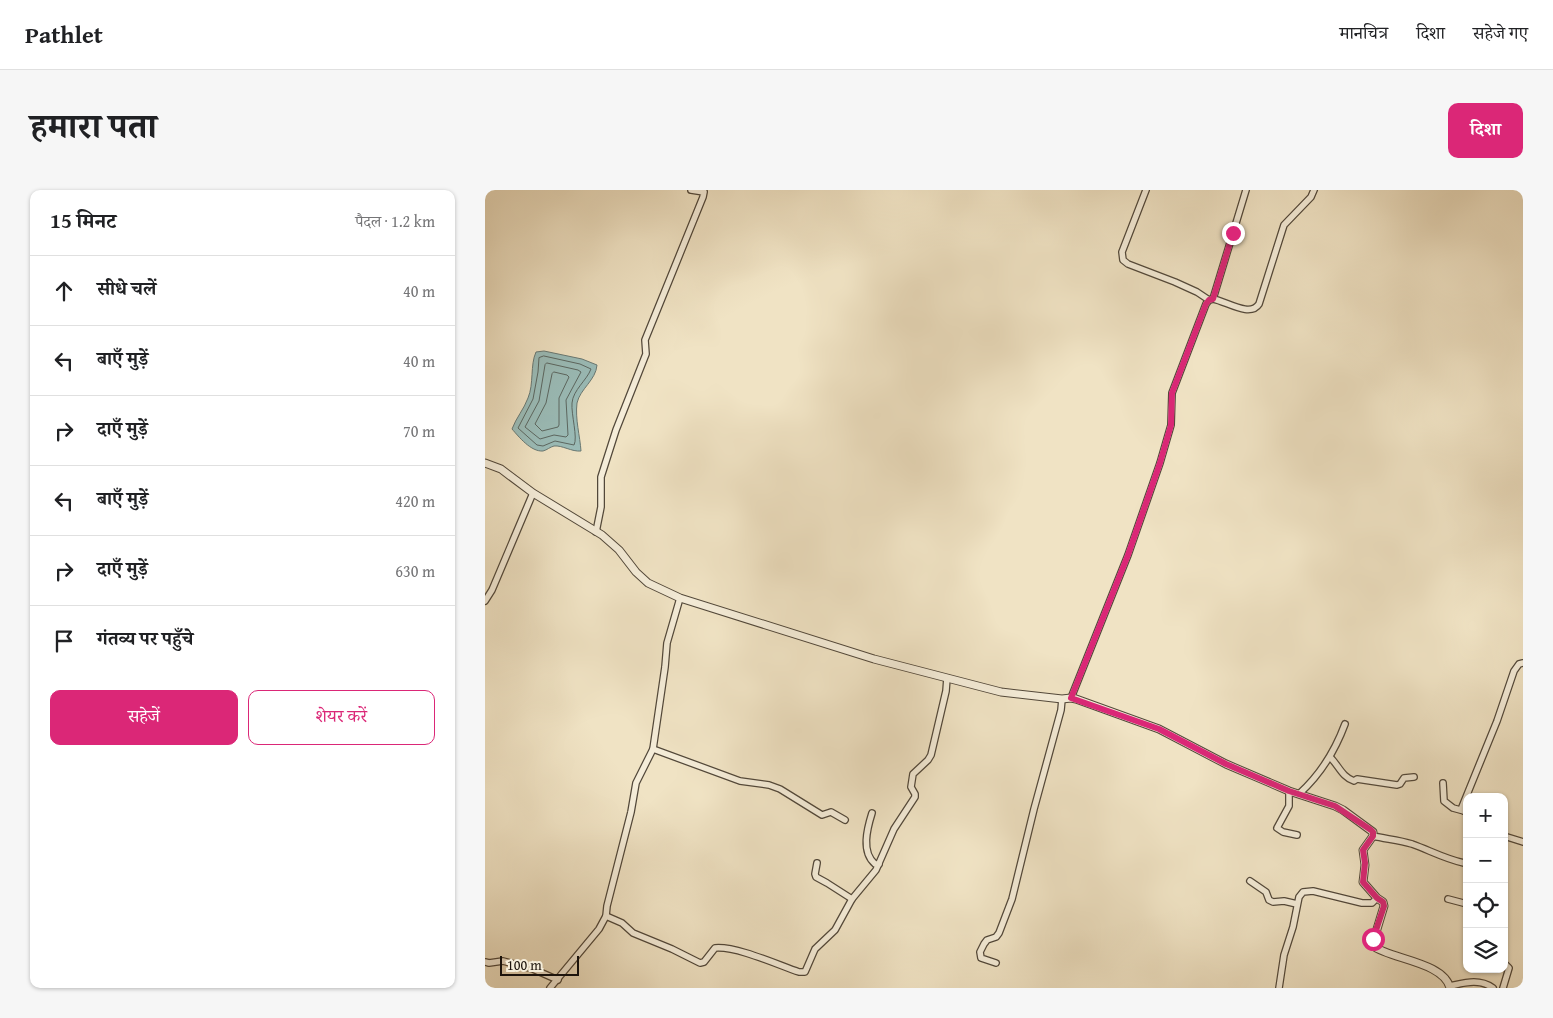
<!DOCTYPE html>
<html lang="hi">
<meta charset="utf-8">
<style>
:root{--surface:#fff;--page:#f6f6f6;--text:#202124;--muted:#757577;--line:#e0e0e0;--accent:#db2777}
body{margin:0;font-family:"Gentium Book Plus","Noto Serif Devanagari",serif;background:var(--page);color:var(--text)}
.controls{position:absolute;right:15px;bottom:15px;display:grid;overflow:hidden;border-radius:10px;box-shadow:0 1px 4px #0004}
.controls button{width:45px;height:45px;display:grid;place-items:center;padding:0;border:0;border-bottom:1px solid var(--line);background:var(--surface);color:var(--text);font:25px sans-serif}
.scale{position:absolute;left:15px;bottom:12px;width:79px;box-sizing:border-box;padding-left:5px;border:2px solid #1d140c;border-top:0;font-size:14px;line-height:18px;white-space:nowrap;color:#1d140c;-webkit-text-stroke:4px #f5edd9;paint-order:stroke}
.stop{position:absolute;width:15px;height:15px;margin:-11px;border:4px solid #db2777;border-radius:50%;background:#fff}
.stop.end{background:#db2777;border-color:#fff;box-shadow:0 1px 5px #0008}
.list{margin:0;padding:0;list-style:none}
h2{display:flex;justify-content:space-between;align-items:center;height:65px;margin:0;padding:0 20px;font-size:21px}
h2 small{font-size:16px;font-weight:400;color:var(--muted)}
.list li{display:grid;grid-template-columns:32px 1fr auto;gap:15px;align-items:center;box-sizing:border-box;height:70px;padding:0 20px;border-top:1px solid var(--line)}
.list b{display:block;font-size:19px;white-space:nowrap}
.list em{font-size:16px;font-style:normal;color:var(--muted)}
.actions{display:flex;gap:10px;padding:15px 20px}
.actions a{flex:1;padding:11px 0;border:1px solid var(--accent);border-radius:10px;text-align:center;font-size:18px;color:var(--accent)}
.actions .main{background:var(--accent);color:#fff}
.icon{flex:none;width:28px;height:28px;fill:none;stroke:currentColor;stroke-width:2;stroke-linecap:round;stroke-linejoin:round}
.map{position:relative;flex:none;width:1038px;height:798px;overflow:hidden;border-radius:10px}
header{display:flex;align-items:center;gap:30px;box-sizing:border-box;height:70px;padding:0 25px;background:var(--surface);border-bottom:1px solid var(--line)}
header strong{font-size:24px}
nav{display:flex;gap:28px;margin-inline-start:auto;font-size:18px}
.intro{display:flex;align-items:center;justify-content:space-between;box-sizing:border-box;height:120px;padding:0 30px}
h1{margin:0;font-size:35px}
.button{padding:12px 22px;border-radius:10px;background:var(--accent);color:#fff;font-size:18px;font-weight:700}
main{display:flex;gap:30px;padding:0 30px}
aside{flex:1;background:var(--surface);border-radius:10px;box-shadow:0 1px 4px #0004}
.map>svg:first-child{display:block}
.water{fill:#9bbdb9;stroke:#697974}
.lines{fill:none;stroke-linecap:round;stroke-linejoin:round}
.shore{stroke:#5c6862;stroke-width:1}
.minor-casing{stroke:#52483a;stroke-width:8}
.tertiary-casing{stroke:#52483a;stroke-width:9}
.minor{stroke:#f5edd9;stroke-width:5.5}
.tertiary{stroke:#f5edd9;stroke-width:7}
.route{stroke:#db2777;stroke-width:6}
</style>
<header>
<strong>Pathlet</strong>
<nav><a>मानचित्र</a><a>दिशा</a><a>सहेजे गए</a></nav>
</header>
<div class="intro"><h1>हमारा पता</h1><a class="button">दिशा</a></div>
<main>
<aside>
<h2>15 मिनट<small>पैदल · 1.2 km</small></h2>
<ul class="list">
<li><svg class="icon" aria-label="ahead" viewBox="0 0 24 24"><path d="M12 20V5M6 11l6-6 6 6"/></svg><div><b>सीधे चलें</b></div><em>40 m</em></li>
<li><svg class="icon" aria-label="left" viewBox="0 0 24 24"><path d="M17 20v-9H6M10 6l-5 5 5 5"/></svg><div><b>बाएँ मुड़ें</b></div><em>40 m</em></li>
<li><svg class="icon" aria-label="right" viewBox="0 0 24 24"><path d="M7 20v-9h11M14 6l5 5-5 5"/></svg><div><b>दाएँ मुड़ें</b></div><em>70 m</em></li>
<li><svg class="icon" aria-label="left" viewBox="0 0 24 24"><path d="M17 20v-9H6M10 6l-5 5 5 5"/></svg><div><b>बाएँ मुड़ें</b></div><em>420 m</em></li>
<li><svg class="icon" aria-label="right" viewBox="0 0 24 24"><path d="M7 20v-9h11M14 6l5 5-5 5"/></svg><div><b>दाएँ मुड़ें</b></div><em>630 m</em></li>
<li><svg class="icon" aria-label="arrive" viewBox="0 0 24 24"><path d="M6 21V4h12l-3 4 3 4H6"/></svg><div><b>गंतव्य पर पहुँचे</b></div></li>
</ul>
<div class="actions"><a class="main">सहेजें</a><a>शेयर करें</a></div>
</aside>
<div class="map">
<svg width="1038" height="798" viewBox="0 0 1038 798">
<rect width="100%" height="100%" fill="#f0e3c4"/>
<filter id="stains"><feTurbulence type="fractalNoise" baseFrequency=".004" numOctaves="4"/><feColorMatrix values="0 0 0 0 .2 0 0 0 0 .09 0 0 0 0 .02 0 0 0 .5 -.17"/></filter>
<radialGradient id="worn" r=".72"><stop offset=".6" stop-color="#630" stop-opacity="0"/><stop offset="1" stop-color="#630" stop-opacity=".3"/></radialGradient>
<!-- water -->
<path class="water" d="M59 161 97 169 112 175C111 190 95 199 92 213 90 229 95 246 96 261 87 262 77 255 69 256 65 257 62 260 58 261 46 262 34 247 27 239 31 228 39 219 43 208 49 194 45 175 51 162Z"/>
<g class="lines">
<!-- shore -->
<g class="shore">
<path d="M59 166 95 174 106 179C102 190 88 200 87 213 86 224 93 248 89 255L70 251 58 256 52 255 33 238 48 209 53 182 54 168Z"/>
<path d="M62 173 93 180 96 182 81 210 83 245 81 247 69 245 55 249 40 237 54 211 60 175Z"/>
<path d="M69 182 82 185 84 187 74 208V235L73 237 57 241 50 234 61 213 67 184Z"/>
</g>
<defs>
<g id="minor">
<path d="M661 0 637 62 638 70 643 74 690 92 712 102 724 110"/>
<path d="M728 109 761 0"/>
<path d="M111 342 116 317V287L131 240 161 164 160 150 218 7 219 2 206 0"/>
<path d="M0 411 7 400 48 303"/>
<path d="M586 508 643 365 675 273 686 235 687 203 721 114 724 110 728 109C741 111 765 128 774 114L799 35 826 7 829 0"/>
<path d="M168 559 255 591 284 595 295 599 337 625 346 622 360 630"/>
<path d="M845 567C854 576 857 587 869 591L872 589 912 595 915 594 919 588 929 587"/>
<path d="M958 593 959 611 968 618 979 621"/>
<path d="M804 601V616L792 638 798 642 812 645"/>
<path d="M814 604C836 584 850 561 860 534"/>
<path d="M387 623C382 639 376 662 390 674H394"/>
<path d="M982 623 979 621 977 617 1012 531 1029 481 1034 474 1038 473"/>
<path d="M888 646C901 649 914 650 927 654 944 660 960 669 979 673"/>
<path d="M1019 646 1038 652"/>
<path d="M332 673 330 684 331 687 342 693 367 709"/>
<path d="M765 691 781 702 784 710 788 712 799 711 812 714"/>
<path d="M963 709 982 714"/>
<path d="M121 726 137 733 148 743 187 759 215 773 219 772 230 758C252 756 293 775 314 782H320L330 759 350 740 367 709 391 680 409 639 430 607V604L426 597 428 584 443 570 446 565 461 501 462 488"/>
<path d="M0 772 4 773 18 771 48 779 73 790"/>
<path d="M511 773 496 768 495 762 499 754 502 750 511 747 514 743 527 709 549 619 576 520 577 509"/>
<path d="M965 796C979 793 994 788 1008 798"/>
<path d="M65 798 114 739 121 726 122 716 146 622 151 593 168 559 180 477 182 453 195 408"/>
<path d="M794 798 799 765 808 737 814 707 818 702 828 701 877 713H887L892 708"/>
<path d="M1018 798 1024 778 1019 773"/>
</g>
<path id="tertiary" d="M0 273 16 279 48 303 117 345 134 360 151 382 163 393 195 408 389 469 516 502 577 509 586 508 591 509 674 539 741 574 804 601 850 616 858 620 888 642V646L878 660 880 675 878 692 892 708 898 712 899 716 889 749 888 756C905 769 959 772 965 798"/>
</defs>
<!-- minor casing -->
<use href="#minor" class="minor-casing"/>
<!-- tertiary casing -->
<use href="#tertiary" class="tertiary-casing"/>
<!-- minor -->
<use href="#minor" class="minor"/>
<!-- tertiary -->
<use href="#tertiary" class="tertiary"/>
</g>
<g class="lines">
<!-- route -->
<path class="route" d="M748 43 728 109 724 110 721 114 687 203 686 235 675 273 643 365 586 508 674 539 741 574 804 601 850 616 886 640 888 642V646L878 660 880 673 878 692 892 708 898 712 899 716 888 749"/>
</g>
<rect width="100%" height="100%" filter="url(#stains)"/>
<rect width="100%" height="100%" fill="url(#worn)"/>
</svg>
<div class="controls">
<button>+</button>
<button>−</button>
<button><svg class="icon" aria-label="locate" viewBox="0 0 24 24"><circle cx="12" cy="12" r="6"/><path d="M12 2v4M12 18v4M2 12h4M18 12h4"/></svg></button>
<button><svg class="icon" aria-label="layers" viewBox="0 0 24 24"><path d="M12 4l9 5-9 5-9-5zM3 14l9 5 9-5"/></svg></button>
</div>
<div class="scale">100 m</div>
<div class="stop" style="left:888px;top:749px"></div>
<div class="stop end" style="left:748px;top:43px"></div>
</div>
</main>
